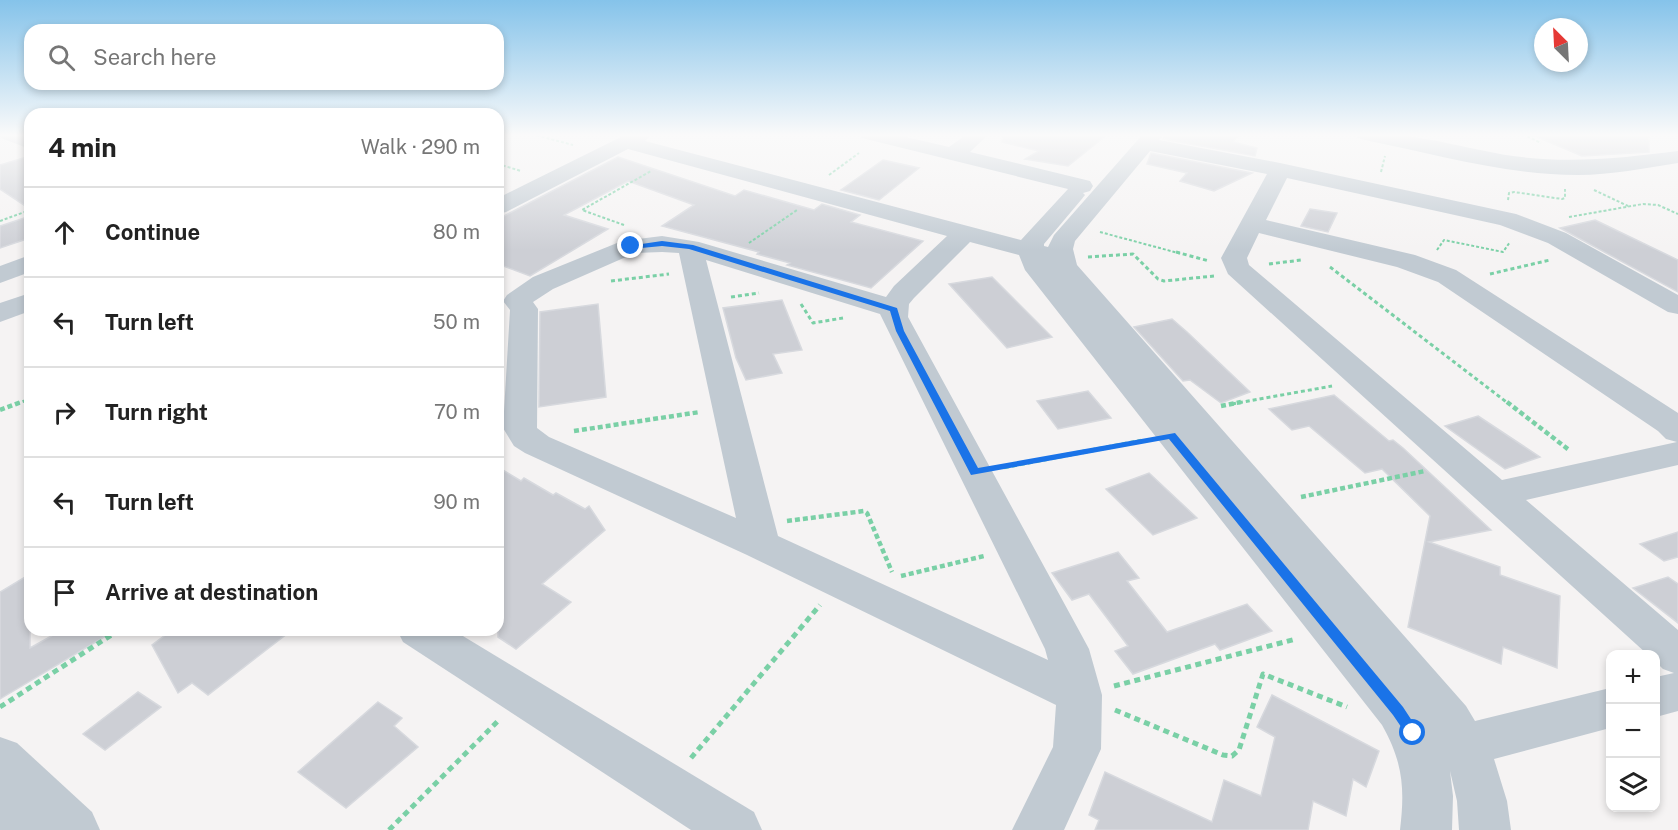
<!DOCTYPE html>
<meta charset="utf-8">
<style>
:root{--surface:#fff;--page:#f6f6f6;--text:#222;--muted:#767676;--line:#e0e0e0}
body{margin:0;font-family:"Public Sans",sans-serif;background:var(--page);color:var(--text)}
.controls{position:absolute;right:18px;bottom:18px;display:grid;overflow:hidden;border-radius:12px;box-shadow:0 3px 9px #0003}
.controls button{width:54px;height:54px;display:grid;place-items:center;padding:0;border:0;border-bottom:2px solid var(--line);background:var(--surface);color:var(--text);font:30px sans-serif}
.compass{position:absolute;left:1534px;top:18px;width:54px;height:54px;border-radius:50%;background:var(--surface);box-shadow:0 3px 9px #0003;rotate:336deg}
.stop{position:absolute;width:18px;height:18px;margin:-14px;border:4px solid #1a73e8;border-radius:50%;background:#fff}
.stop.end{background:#1a73e8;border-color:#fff;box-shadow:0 2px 6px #0008}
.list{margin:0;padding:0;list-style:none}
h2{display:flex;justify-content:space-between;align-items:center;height:78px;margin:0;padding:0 24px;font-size:26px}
h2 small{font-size:20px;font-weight:400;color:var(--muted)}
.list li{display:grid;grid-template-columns:39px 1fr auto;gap:18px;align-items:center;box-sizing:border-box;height:90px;padding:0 24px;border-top:2px solid var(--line)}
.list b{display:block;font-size:22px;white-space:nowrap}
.list em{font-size:20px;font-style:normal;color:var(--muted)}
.icon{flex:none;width:33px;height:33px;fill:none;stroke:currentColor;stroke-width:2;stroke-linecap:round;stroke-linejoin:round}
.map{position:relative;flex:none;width:1678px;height:830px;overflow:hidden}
.search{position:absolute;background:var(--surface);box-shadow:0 3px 9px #0003;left:24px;top:24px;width:480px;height:66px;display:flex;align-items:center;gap:15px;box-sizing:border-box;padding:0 21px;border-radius:18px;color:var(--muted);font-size:22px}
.panel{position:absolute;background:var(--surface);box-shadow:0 3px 9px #0003;left:24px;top:108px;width:480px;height:528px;border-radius:18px}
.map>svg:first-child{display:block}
.building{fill:#cdcfd5;stroke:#d7d9de;stroke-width:1.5}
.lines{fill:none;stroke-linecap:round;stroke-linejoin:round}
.path-far3{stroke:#7ad0a6;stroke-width:2;stroke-dasharray:3 2;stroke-linecap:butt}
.path-far2{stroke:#7ad0a6;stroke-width:3;stroke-dasharray:4 3;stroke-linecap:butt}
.path-far1{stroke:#7ad0a6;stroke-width:4.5;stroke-dasharray:5 3;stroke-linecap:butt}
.path{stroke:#7ad0a6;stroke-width:5;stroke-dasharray:6 4.5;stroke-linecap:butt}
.minor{fill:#c1cad2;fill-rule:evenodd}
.route{fill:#1a73e8}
</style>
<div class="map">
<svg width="1678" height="830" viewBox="0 0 1678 830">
<rect width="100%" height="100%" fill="#f5f3f3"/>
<!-- building -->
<g class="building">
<path d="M1003 134H1108L1068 166 1025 159 1039 151 1002 142Z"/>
<path d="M1166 134H1240L1233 142 1257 148 1255 156 1163 139Z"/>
<path d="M1530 134H1649V152L1582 156Z"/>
<path d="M1151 153 1252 173 1214 191 1180 181 1187 173 1147 164Z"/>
<path d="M30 156V209L0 189V165Z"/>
<path d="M618 157 735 196 744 190 814 210 822 204 860 215 851 222 923 241 871 288 787 265 790 263 757 254 759 252 662 226 694 205 628 181 564 215 608 229 530 276 498 264V219Z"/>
<path d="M883 160 919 168 879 200 841 190Z"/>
<path d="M1310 209 1337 213 1328 232 1301 226Z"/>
<path d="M30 216V238L0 248V226Z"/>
<path d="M1595 220 1678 260V292L1560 228Z"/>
<path d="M992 277 1052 337 1007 348 949 284Z"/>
<path d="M782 300 802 350 773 354 782 373 746 380 736 358 723 308Z"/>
<path d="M598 304 606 397 539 407 540 312Z"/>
<path d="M1172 319 1187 332 1250 392 1221 403 1190 380 1183 381 1134 327Z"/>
<path d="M1088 391 1111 418 1058 429 1037 401Z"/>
<path d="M1334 395 1389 441 1393 440 1403 448 1491 530 1429 542 1500 567V575L1560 596 1557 668 1503 647 1501 664 1408 627 1430 516 1382 469 1365 473 1309 426 1292 430 1269 409Z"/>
<path d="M1478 416 1540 457 1505 469 1445 426Z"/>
<path d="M498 467 521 481 524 478 553 495 556 493 585 509 589 506 605 530 542 584 571 602 516 649 498 637Z"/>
<path d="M1149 473 1197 518 1153 535 1106 489Z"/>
<path d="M1678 532V557L1664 561 1640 544Z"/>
<path d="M1118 552 1139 578 1127 581 1167 632 1247 604 1272 631 1220 650 1215 644 1133 674 1115 651 1128 646 1089 594 1072 600 1052 573Z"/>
<path d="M30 574V648L62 630H116L0 699V592Z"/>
<path d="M1668 577 1678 584V623L1633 588Z"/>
<path d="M172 630H292L208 695 192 683 178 693 152 645Z"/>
<path d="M138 692 161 707 105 750 83 734Z"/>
<path d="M1272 695 1379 751 1366 787 1353 779 1346 816 1313 801 1308 830H1095L1099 820 1089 815 1105 772 1212 822 1224 780 1261 796 1275 737 1257 727Z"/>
<path d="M378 702 402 718 394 726 418 747 346 808 298 772Z"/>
</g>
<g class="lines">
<!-- path-far3 -->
<g class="path-far3">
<path d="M532 134 573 145"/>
<path d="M1523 134 1541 143"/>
<path d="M498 164 521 171"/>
<path d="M1381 172 1385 156"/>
<path d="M829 175 859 153"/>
<path d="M1594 190 1628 206"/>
<path d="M1508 200 1509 193 1514 192 1562 199 1565 198V189"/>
<path d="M1569 217 1643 204 1658 205 1678 214"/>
<path d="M0 221 30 210"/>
<path d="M624 225 582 210 651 171"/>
<path d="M1100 232 1182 254"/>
<path d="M749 243 797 210"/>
<path d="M1437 250 1444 240 1503 252 1510 242"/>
</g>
<!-- path-far2 -->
<g class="path-far2">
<path d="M1176 252 1209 261"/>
<path d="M1088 257 1133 254 1158 279 1164 281 1214 276"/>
<path d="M1269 264 1301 260"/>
<path d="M1330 267 1509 404"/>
<path d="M1490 274 1550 260"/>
<path d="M611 281 669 274"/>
<path d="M731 297 759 293"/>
<path d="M801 304 813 323 843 318"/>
<path d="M16 404 30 399"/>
<path d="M1232 404 1332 386"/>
</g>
<!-- path-far1 -->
<g class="path-far1">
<path d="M1507 402 1569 450"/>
<path d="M1221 406 1241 402"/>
<path d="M0 410 21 402"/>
<path d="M574 431 700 412"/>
<path d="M1004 467 1141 441"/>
<path d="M1301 497 1425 471"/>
<path d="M787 521 864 511 867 513 892 572"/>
<path d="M901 576 984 556"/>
</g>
<!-- path -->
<g class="path">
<path d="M1114 686 1296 639"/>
<path d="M0 707 119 630"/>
<path d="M1115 710 1223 755 1232 756 1239 750 1263 674 1347 707"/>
<path d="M691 758 820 605"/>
<path d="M389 830 499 720"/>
</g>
<!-- minor -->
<g class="minor">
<path d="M0 134 30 136V149L1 138Z"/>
<path d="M627 134H652L645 141 1021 240 1068 189 862 138 859 134H893L949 147 967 134H989L970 152 1090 181 1093 186 1090 191 1083 193 1085 195 1081 200 1044 244V246L1048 247 1054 235 1143 134H1164L1159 140 1280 163 1516 214 1566 233 1678 295V314L1668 312 1548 243 1500 225 1287 178 1266 220 1415 255 1456 270 1678 413V465L1526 500 1678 630V711L1656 717V677L1674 673 1663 669 1656 662V654H1647L1228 274 1221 258 1267 174 1150 151 1075 241 1073 249 1077 265 1466 706 1475 721 1610 688V728L1494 759 1507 801 1511 830H1459L1457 801 1450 771 1453 796 1452 830H1400C1405 789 1403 762 1382 725L1025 270 1019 255 970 242 914 298 909 304 908 317 1082 636 1089 649 1102 695 1101 749 1064 830H1012L1053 747 1056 705 747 555 525 453 514 446 503 428 510 310 503 301 507 295 533 277 622 241 662 236 699 242 886 297 894 286 947 236 628 149 506 212 498 214V198ZM1259 233 1397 267 1438 282 1658 431 1666 439 1677 442 1502 480 1249 265 1247 258ZM662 252 679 253 736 518 549 437 537 428 538 309 533 302 553 289 635 253ZM706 260 880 314 1045 649 1048 660 778 536Z"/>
<path d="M1355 134C1408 130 1461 148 1513 156 1570 164 1622 158 1678 151V163C1645 168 1611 175 1578 175 1506 175 1435 154 1365 140L1358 138Z"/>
<path d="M30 255V272L0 283V266Z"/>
<path d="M30 293V311L0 322V303Z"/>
<path d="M397 630H453L754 812 762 830H691L403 642Z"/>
<path d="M0 737 17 743 92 812 100 830H0Z"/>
</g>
</g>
<!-- sky -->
<linearGradient id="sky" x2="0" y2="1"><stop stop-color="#85c3ea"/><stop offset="0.54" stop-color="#fafafa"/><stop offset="1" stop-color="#fafafa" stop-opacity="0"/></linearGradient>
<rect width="1678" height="250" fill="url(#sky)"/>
<!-- route -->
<path class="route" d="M662 241 693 245 897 308 904 331 978 468 1175 433 1403 707 1420 733 1417 737 1413 739 1408 737 1393 715 1169 439 971 475 896 331 890 311 689 249 662 246 631 249 628 246Z"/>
</svg>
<div class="controls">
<button>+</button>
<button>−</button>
<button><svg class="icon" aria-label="layers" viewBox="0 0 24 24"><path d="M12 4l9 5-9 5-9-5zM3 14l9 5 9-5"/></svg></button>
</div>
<svg class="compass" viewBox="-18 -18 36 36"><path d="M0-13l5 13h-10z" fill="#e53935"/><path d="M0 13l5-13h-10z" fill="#767676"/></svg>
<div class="stop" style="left:1413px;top:733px"></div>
<div class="stop end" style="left:631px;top:246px"></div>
<div class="search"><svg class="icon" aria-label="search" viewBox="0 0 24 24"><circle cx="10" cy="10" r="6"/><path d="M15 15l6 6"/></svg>Search here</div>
<section class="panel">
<h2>4 min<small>Walk · 290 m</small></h2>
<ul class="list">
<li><svg class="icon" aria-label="ahead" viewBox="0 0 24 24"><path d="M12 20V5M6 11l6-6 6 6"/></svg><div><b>Continue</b></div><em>80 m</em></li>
<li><svg class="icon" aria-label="left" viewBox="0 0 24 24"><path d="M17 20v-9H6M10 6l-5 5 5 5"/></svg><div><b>Turn left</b></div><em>50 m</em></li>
<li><svg class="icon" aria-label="right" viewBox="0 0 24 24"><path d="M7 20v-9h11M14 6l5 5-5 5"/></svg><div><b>Turn right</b></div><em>70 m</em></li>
<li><svg class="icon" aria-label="left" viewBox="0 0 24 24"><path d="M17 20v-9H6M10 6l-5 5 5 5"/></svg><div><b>Turn left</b></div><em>90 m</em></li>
<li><svg class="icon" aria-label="arrive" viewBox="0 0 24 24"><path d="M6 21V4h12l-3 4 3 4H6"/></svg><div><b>Arrive at destination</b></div></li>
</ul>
</section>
</div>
